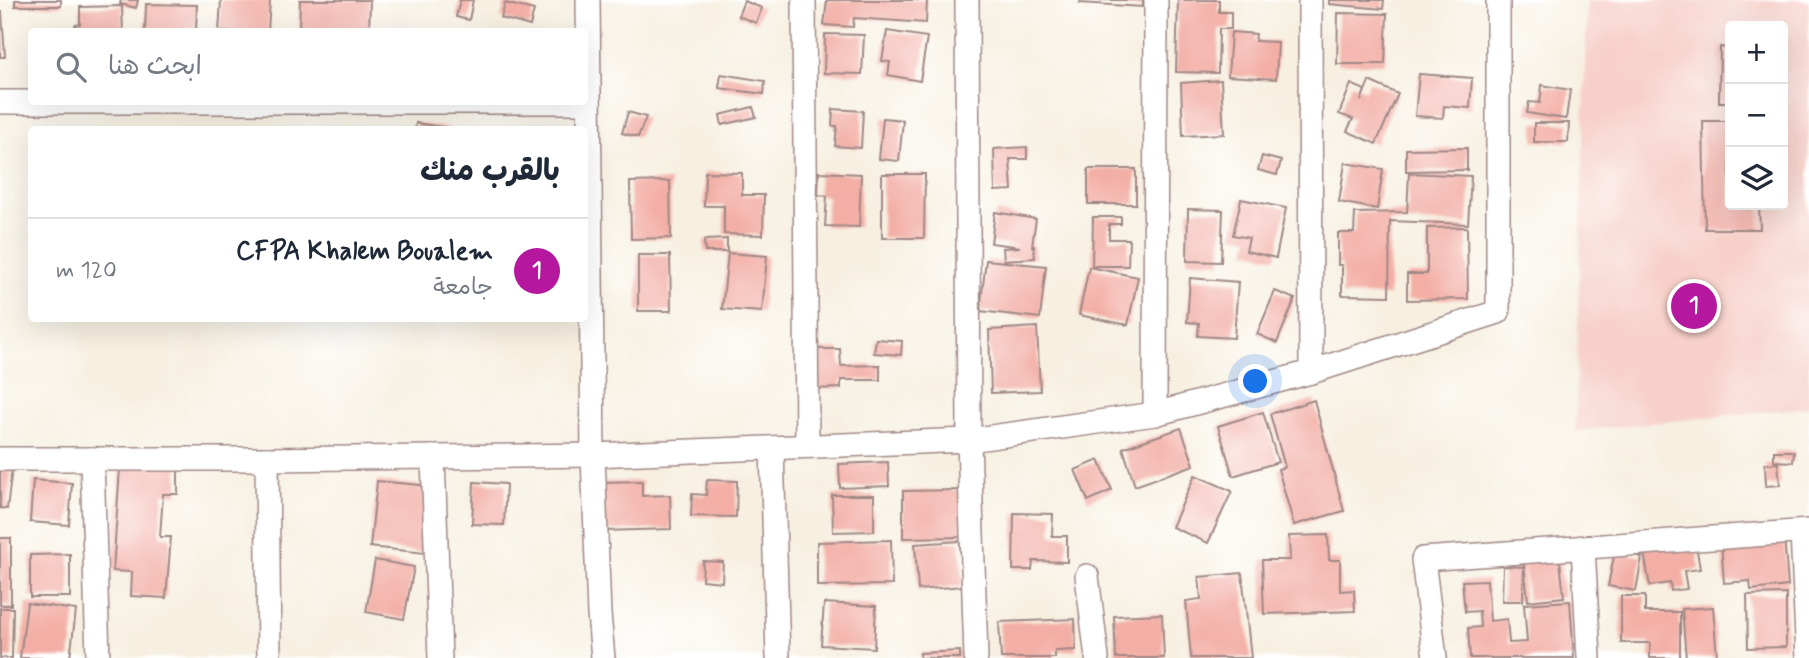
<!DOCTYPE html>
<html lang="ar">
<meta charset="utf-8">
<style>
:root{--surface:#fff;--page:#f2f2f3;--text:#1f2937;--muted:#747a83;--line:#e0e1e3;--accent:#b5179e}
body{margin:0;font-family:Mynerve,"Playpen Sans Arabic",sans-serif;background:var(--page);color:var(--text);direction:rtl}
.controls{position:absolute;right:21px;top:21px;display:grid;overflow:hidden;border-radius:7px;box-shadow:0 7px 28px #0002}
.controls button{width:63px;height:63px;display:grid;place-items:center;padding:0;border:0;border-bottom:2px solid var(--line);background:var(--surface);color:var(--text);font:35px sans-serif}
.you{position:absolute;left:1256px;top:382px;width:24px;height:24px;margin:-18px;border:5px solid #fff;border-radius:50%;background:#1a73e8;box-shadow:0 0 0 10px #1a73e833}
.badge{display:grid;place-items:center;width:46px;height:46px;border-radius:50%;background:var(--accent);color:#fff;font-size:23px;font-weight:700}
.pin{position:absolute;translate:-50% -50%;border:4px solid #fff;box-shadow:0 2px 7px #0006}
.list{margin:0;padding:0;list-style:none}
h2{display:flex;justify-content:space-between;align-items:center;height:91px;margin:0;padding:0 28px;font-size:30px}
h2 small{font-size:23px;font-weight:400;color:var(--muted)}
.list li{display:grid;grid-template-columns:46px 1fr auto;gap:21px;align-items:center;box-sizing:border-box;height:105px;padding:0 28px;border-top:2px solid var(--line)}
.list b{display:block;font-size:26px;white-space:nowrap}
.list p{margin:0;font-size:23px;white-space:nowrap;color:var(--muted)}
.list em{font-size:23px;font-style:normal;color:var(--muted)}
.icon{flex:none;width:38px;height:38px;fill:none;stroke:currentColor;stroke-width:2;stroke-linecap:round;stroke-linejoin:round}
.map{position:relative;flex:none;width:1809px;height:658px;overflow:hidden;direction:ltr}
.search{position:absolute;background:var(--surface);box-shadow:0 7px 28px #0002;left:28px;top:28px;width:560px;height:77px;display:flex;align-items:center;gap:18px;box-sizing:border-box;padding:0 24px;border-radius:7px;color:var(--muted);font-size:26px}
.panel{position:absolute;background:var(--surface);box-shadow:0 7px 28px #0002;left:28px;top:126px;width:560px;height:196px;border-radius:7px;direction:rtl}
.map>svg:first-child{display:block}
.built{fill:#f7d0c9;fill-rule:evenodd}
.building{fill:#f3afa6}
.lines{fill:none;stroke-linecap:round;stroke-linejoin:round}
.street-casing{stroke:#a08886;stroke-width:26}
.street{stroke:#fff;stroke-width:23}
</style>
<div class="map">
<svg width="1809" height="658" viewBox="0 0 1809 658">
<rect width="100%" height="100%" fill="#fff"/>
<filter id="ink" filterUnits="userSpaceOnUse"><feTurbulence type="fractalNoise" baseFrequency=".0143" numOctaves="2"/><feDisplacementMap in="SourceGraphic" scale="14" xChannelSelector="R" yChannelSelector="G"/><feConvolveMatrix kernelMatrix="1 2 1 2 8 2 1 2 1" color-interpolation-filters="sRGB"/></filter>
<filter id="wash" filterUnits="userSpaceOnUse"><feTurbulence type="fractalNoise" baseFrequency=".00686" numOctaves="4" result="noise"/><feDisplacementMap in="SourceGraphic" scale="28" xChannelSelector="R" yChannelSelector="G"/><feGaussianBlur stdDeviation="1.57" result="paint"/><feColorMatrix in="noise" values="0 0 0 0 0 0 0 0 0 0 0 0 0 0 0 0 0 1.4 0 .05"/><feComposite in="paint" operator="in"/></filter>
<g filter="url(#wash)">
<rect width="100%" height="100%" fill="#f7f0e1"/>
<!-- built -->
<path class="built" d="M1587 0H1809V407L1575 431ZM1730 26H1783V205H1730Z"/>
<g id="blocks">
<!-- building -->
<g class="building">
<rect x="15" y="0" width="46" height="6"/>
<path d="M121 0H138L136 8 120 4Z"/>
<path d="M221 0H270L268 32H219Z"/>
<path d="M300 0H370L369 32H299Z"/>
<path d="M460 0H473L469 20 456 17Z"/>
<path d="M827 0H927L926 23 854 18 853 27 824 25Z"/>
<path d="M1081 0H1143V7L1080 3Z"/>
<path d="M1178 0H1219V12H1231V29H1219L1218 73 1176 72Z"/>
<path d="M1329 0H1384L1383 9 1329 4Z"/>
<path d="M744 1 762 8 756 23 738 16Z"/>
<path d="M505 3 534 10 530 26 501 18Z"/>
<path d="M146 4 197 5 196 32H145Z"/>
<path d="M122 6 123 32H76L75 25 80 24V7Z"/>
<path d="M0 12H2L5 57H0Z"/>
<path d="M1338 13 1387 14 1385 64H1337Z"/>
<path d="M887 31 927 37 920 81 888 75 890 62 882 61Z"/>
<path d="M1231 32 1256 34 1255 41 1278 42 1276 79 1228 76Z"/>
<path d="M825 34 864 35 862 74 824 73Z"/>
<path d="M1720 47 1730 48V102H1719Z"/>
<path d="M721 74 765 81 764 94 719 88Z"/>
<path d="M1419 74 1472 78 1470 108 1444 106 1443 118 1415 116Z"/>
<path d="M1221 80 1224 134 1183 136 1181 83Z"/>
<path d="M1369 81 1398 94 1376 144 1347 131 1353 119 1339 114 1351 84 1365 90 1361 101Z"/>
<path d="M1542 85 1570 90 1566 119 1527 113 1529 102 1540 103Z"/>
<path d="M753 107 756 117 722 125 720 115Z"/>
<path d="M833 109 863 111 861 148 835 146 837 126H832Z"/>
<path d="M628 112 646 117 638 137 622 133Z"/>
<path d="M883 118 903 120 899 161 879 159Z"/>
<path d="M1703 121H1730V205H1759L1760 229H1705Z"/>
<path d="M416 123 449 128V130H415Z"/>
<path d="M1534 123H1569L1568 142H1534Z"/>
<path d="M1027 147V159H1010L1012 190 995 191 994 149Z"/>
<path d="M1467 148V170L1406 171V149Z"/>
<path d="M1262 156 1281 161 1277 175 1258 170Z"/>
<path d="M1345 163 1383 169 1377 209 1339 202Z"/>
<rect x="1088" y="169" width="48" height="35"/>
<path d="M705 172 742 173V195H764L763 235 724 234V206H704Z"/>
<path d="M819 172 861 174 859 227 825 226 827 196 818 195Z"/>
<path d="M1409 173 1471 176 1468 224 1390 221 1389 296 1342 295V265H1338V233H1354L1355 213 1407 212Z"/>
<path d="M882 174H925L924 238H882Z"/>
<path d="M670 181 671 238 631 239 630 182Z"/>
<path d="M1241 199 1286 208 1276 258 1246 251 1249 238 1233 235Z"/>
<path d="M1188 209 1223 210 1221 262 1187 261Z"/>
<path d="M995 212 1036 219 1032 246H1034L1035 258 1004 260 1003 248 1020 247 991 243Z"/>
<path d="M1093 217H1121V224H1109V239H1129L1128 266H1092Z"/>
<path d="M1467 227 1468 299 1407 300V274H1427V228Z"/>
<path d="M727 239V252H705L704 240Z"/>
<path d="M728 253 767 256 762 312 722 309Z"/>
<path d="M638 255H670L671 311H638Z"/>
<path d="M986 260 1046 266 1040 318 980 311Z"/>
<path d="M1089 267 1138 277 1128 325 1079 315Z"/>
<path d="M1190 278 1238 282 1234 338 1198 336 1199 323 1187 322Z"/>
<path d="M1275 291 1295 299 1277 343 1257 334Z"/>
<path d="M1037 327 1040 391 991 393 989 330Z"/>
<path d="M876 339 902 341 901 355 874 353Z"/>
<path d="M812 349H840L841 366 880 365V380H841V388L814 389Z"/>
<path d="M1314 400 1344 511 1294 525 1278 469 1285 467 1270 414Z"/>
<path d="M1263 412 1278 462 1233 476 1218 426Z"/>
<path d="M1181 428 1194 465 1135 486 1123 448Z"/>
<path d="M1774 451H1794L1793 462 1774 461Z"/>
<path d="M121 453 178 464V494H163L160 537H171L166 598 131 596 132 572 113 571Z"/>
<path d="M1099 460 1112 490 1088 501 1075 470Z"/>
<path d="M888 462 889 486 840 488 839 464Z"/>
<path d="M1778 463 1780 485 1766 486 1765 464Z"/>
<path d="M0 467 12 468 7 509 0 508Z"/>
<path d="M1195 475 1232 491 1208 543 1172 527Z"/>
<path d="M33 480 72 483 69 525 30 522Z"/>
<path d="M707 480 737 481 736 517 691 516 692 494 706 495Z"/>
<path d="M377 481 431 486 425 553 370 547Z"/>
<path d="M642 481V496L670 495 671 529 603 531V482Z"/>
<path d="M474 482 506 484 504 525 472 524Z"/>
<path d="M961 490 962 537 903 538V491Z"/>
<path d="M832 495H874V531L833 532Z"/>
<path d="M1014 513 1053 514 1052 536H1067V562L1033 561 1032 570H1013Z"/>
<path d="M1328 535 1329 560H1340V591L1354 590 1355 611 1264 614 1262 560H1290L1289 536Z"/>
<path d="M1784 535 1788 586 1751 590 1750 581 1724 583 1721 541Z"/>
<rect x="0" y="538" width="11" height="67"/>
<path d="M1695 539 1700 569 1684 571 1687 589 1671 591 1670 583 1650 586 1643 548Z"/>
<path d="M891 540 892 585 817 586V542Z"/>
<path d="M960 541 963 586 918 590 915 544Z"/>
<path d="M1615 551 1642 557 1636 591 1608 586Z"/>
<path d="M1559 552 1564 597 1528 601 1523 555Z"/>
<path d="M70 554V597H30V555Z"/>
<path d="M375 560 414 567 404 619 366 612Z"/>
<path d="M703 561 723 562 722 582 702 580Z"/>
<path d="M1503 566 1524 567 1523 601H1502Z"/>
<path d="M1242 573 1251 658H1191L1186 601 1201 599 1199 577Z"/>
<path d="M1487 580 1490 621 1507 619 1509 643 1527 642 1524 604 1570 601 1574 658H1470L1468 628 1480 627 1479 611 1465 612 1462 581Z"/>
<path d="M1786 594V647L1748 648 1747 595Z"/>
<path d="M1621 596H1645V612H1680V658H1650V643H1621Z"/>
<path d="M27 603 76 610 70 658H20Z"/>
<path d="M824 603 876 606 874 648 821 645Z"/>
<path d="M1713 607 1717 657 1686 658 1682 609Z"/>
<path d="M0 608H13L12 658H0Z"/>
<path d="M1162 614 1164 658H1116L1114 616Z"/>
<path d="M1075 619 1076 650 1055 651V658H1001L999 622Z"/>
<path d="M960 651V658H920V653Z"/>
</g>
</g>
</g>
<g filter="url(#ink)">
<use href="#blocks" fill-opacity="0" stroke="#a08886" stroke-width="2"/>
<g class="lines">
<defs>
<g id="street">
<path d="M588 0 593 455 599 614 603 658"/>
<path d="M804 0 807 446"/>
<path d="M967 0 969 440 976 658"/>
<path d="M1310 0 1311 372"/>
<path d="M0 102H589"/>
<path d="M1155 414 1156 0"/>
<path d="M772 448 778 658"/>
<path d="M433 457 440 658"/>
<path d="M0 459H267L593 455 969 440 1155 414 1311 372 1498 312V0"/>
<path d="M92 459 98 658"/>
<path d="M267 459 269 658"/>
<path d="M1802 532 1808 658"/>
<path d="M1583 547 1589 658"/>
<path d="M1087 576 1097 658"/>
<path d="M1435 658 1423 559 1809 531"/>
</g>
</defs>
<!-- street casing -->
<use href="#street" class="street-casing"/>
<!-- street -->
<use href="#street" class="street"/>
</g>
</g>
</svg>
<div class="controls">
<button>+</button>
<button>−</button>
<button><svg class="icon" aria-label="layers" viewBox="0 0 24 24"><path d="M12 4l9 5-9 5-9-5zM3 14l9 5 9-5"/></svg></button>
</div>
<div class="you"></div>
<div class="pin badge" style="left:1694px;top:306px">1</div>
<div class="search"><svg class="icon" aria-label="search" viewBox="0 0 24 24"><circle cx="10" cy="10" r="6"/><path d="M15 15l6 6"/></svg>ابحث هنا</div>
<section class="panel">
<h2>بالقرب منك<small></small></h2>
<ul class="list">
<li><span class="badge">1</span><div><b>CFPA Khalem Boualem</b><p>جامعة</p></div><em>120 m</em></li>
</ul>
</section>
</div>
